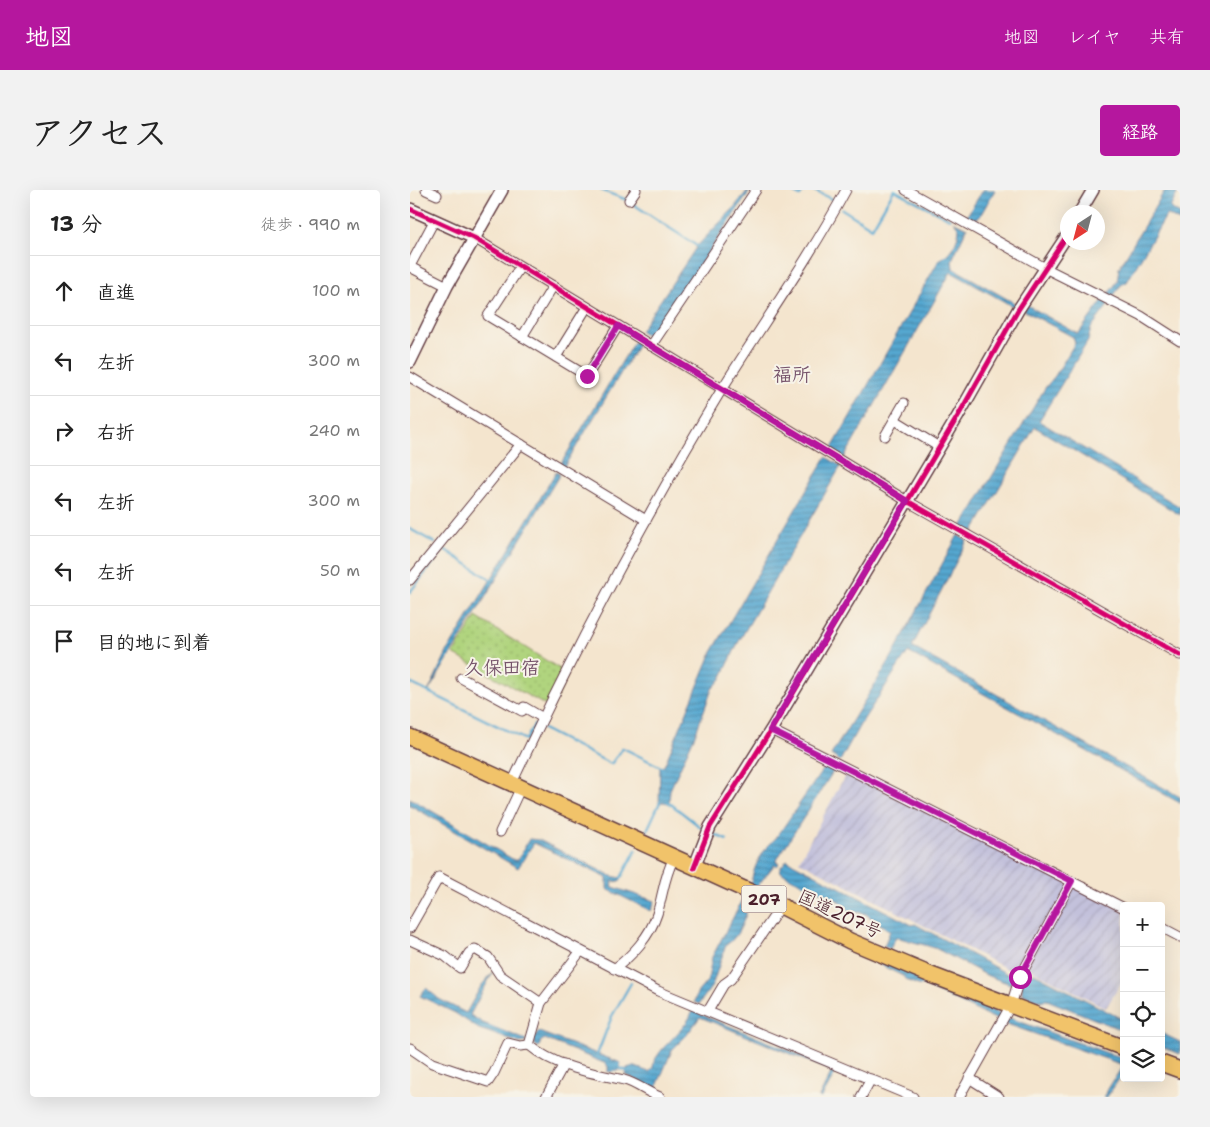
<!DOCTYPE html>
<html lang="ja">
<meta charset="utf-8">
<style>
:root{--surface:#fff;--page:#f2f2f2;--text:#222;--muted:#767676;--line:#e0e0e0;--accent:#b5179e}
body{margin:0;font-family:"Shantell Sans","Klee One",sans-serif;background:var(--page);color:var(--text)}
.controls{position:absolute;right:15px;bottom:15px;display:grid;overflow:hidden;border-radius:5px;box-shadow:0 5px 20px #0002}
.controls button{width:45px;height:45px;display:grid;place-items:center;padding:0;border:0;border-bottom:1px solid var(--line);background:var(--surface);color:var(--text);font:25px sans-serif}
.compass{position:absolute;left:650px;top:15px;width:45px;height:45px;border-radius:50%;background:var(--surface);box-shadow:0 5px 20px #0002;rotate:216deg}
.stop{position:absolute;width:15px;height:15px;margin:-11px;border:4px solid #b5179e;border-radius:50%;background:#fff}
.stop.end{background:#b5179e;border-color:#fff;box-shadow:0 1px 5px #0008}
.list{margin:0;padding:0;list-style:none}
h2{display:flex;justify-content:space-between;align-items:center;height:65px;margin:0;padding:0 20px;font-size:21px}
h2 small{font-size:16px;font-weight:400;color:var(--muted)}
.list li{display:grid;grid-template-columns:32px 1fr auto;gap:15px;align-items:center;box-sizing:border-box;height:70px;padding:0 20px;border-top:1px solid var(--line)}
.list b{display:block;font-size:19px;white-space:nowrap}
.list em{font-size:16px;font-style:normal;color:var(--muted)}
.icon{flex:none;width:28px;height:28px;fill:none;stroke:currentColor;stroke-width:2;stroke-linecap:round;stroke-linejoin:round}
.map{position:relative;flex:none;width:770px;height:907px;overflow:hidden;border-radius:5px}
header{display:flex;align-items:center;gap:30px;box-sizing:border-box;height:70px;padding:0 25px;background:var(--accent);color:#fff}
header strong{font-size:24px}
nav{display:flex;gap:28px;margin-inline-start:auto;font-size:18px}
.intro{display:flex;align-items:center;justify-content:space-between;box-sizing:border-box;height:120px;padding:0 30px}
h1{margin:0;font-size:35px}
.button{padding:12px 22px;border-radius:5px;background:var(--accent);color:#fff;font-size:18px;font-weight:700}
main{display:flex;gap:30px;padding:0 30px}
aside{flex:1;background:var(--surface);border-radius:5px;box-shadow:0 5px 20px #0002}
.map>svg:first-child{display:block}
.industrial{fill:url(#industrial-furrows)}
.grass{fill:url(#grass-dots);stroke:#7d7a54}
.water{fill:url(#water-rules);stroke:#50637e}
.lines{fill:none;stroke-linecap:round;stroke-linejoin:round}
.stream{stroke:#55a7d0;stroke-width:2.5}
.minor-casing{stroke:#643d43;stroke-width:11}
.tertiary-casing{stroke:#643d43;stroke-width:14}
.trunk-casing{stroke:#643d43;stroke-width:18}
.minor{stroke:#fff;stroke-width:9}
.tertiary{stroke:#fff;stroke-width:11}
.trunk{stroke:#f1c36a;stroke-width:15}
.cycleway-casing{stroke:#f7f3e8;stroke-width:8}
.cycleway{stroke:#d6006c;stroke-width:5}
.route{stroke:#b5179e;stroke-width:6}
.labels{text-anchor:middle;stroke-width:4;stroke-linejoin:round;paint-order:stroke}
.shield{fill:#f7f3e8;stroke:#7e5f64;stroke-width:1}
.shield-label{font-size:16px;font-weight:bold;fill:#4a1f2b}
.street-label{font-size:18px;fill:#4a1f2b;stroke:#f7f3e8}
.neighbourhood-label{font-size:19px;font-weight:bold;fill:#76536b;stroke:#f7f3e8}
</style>
<header>
<strong>地図</strong>
<nav><a>地図</a><a>レイヤ</a><a>共有</a></nav>
</header>
<div class="intro"><h1>アクセス</h1><a class="button">経路</a></div>
<main>
<aside>
<h2>13 分<small>徒歩 · 990 m</small></h2>
<ul class="list">
<li><svg class="icon" aria-label="ahead" viewBox="0 0 24 24"><path d="M12 20V5M6 11l6-6 6 6"/></svg><div><b>直進</b></div><em>100 m</em></li>
<li><svg class="icon" aria-label="left" viewBox="0 0 24 24"><path d="M17 20v-9H6M10 6l-5 5 5 5"/></svg><div><b>左折</b></div><em>300 m</em></li>
<li><svg class="icon" aria-label="right" viewBox="0 0 24 24"><path d="M7 20v-9h11M14 6l5 5-5 5"/></svg><div><b>右折</b></div><em>240 m</em></li>
<li><svg class="icon" aria-label="left" viewBox="0 0 24 24"><path d="M17 20v-9H6M10 6l-5 5 5 5"/></svg><div><b>左折</b></div><em>300 m</em></li>
<li><svg class="icon" aria-label="left" viewBox="0 0 24 24"><path d="M17 20v-9H6M10 6l-5 5 5 5"/></svg><div><b>左折</b></div><em>50 m</em></li>
<li><svg class="icon" aria-label="arrive" viewBox="0 0 24 24"><path d="M6 21V4h12l-3 4 3 4H6"/></svg><div><b>目的地に到着</b></div></li>
</ul>
</aside>
<div class="map">
<svg width="770" height="907" viewBox="0 0 770 907">
<defs>
<pattern id="industrial-furrows" width="10" height="10" patternUnits="userSpaceOnUse" patternTransform="scale(1.25)"><rect width="10" height="10" fill="#c3c1db"/><path d="M-1 1l2-2M0 10L10 0M9 11l2-2" fill="none" stroke="#a9a5bc"/></pattern>
<pattern id="grass-dots" width="8" height="8" patternUnits="userSpaceOnUse" patternTransform="scale(1.25)"><rect width="8" height="8" fill="#b0d47e"/><path d="M2 2h.1M6 6h.1" fill="none" stroke="#99b66d" stroke-width="1.8" stroke-linecap="round"/></pattern>
<pattern id="water-rules" width="6" height="5" patternUnits="userSpaceOnUse" patternTransform="scale(1.25)"><rect width="6" height="5" fill="#55a7d0"/><path d="M0 2.5h6" fill="none" stroke="#4887a9"/></pattern>
</defs>
<rect width="100%" height="100%" fill="#f7f3e8"/>
<filter id="ink" filterUnits="userSpaceOnUse"><feTurbulence type="fractalNoise" baseFrequency=".02" numOctaves="2"/><feDisplacementMap in="SourceGraphic" scale="10" xChannelSelector="R" yChannelSelector="G"/><feConvolveMatrix kernelMatrix="1 2 1 2 8 2 1 2 1" color-interpolation-filters="sRGB"/></filter>
<filter id="wash" filterUnits="userSpaceOnUse"><feTurbulence type="fractalNoise" baseFrequency=".0096" numOctaves="4" result="noise"/><feDisplacementMap in="SourceGraphic" scale="20" xChannelSelector="R" yChannelSelector="G"/><feGaussianBlur stdDeviation="1.12" result="paint"/><feColorMatrix in="noise" values="0 0 0 0 0 0 0 0 0 0 0 0 0 0 0 0 0 1.4 0 .05"/><feComposite in="paint" operator="in"/></filter>
<g filter="url(#wash)">
<rect width="100%" height="100%" fill="#f4e5ce"/>
<!-- industrial -->
<path class="industrial" d="M437 582 714 721V788L696 818 620 779 605 783 389 671Z"/>
<!-- grass -->
<path class="grass" d="M66 427 158 484 142 519 43 464Z"/>
<!-- water -->
<g class="water">
<path d="M338 0 340 1 241 148 230 141 287 56 322 20Z"/>
<path d="M573 0H585L570 26 562 31 556 27Z"/>
<path d="M755 0H769L760 18 770 24V32L757 24 717 92 711 95 702 108 698 104 707 92 709 78Z"/>
<path d="M543 31 557 38 542 70 543 78 606 114 604 117 541 82 434 268 421 260 529 70C541 63 548 52 549 38Z"/>
<path d="M693 110 699 114 681 138 678 151 629 231 770 317V325L625 237 562 344 551 338 635 198 645 186 665 153 663 147 613 120 617 115 668 144Z"/>
<path d="M225 150 229 153 154 277 150 275Z"/>
<path d="M416 267 431 276 328 453 311 489 302 499 285 545 260 600 259 613 252 612 249 615 250 577 254 576 302 462Z"/>
<path d="M146 282 150 284 18 502 38 460Z"/>
<path d="M548 345 557 351 502 457 770 607V613L498 462 450 535 430 571 421 565 481 468Z"/>
<path d="M418 572 426 577 366 671 369 674 367 676 365 674 345 699 341 698C341 680 352 660 366 648Z"/>
<path d="M0 608 104 670H108L119 649 129 650 201 686 211 688 210 691 202 692 203 697 245 711 241 721 197 699V688L124 653 108 678 0 615Z"/>
<path d="M377 670 502 735 505 734 603 787 613 791 619 785 624 783 714 830V841L637 810 629 811 612 804V797L602 791 600 794 578 786 525 758 486 747 480 759 474 756 480 741 456 724 438 720C431 706 388 695 371 682L370 678Z"/>
<path d="M334 707 340 710C336 725 330 747 316 755L302 796 289 814 284 812 287 803 298 790 302 767Z"/>
<path d="M395 733 597 827 714 869V882L697 907H693L713 875 594 833 512 795 510 796 496 790 493 786 396 739Z"/>
<path d="M83 782 60 825 73 833 116 850V852L110 853 69 839 45 823 10 806 16 798 29 809 56 823 71 796Z"/>
<path d="M283 820 289 821 290 824 427 880 412 907H409L422 881 290 827 276 846 262 860 245 901 241 899 242 897 216 885 217 878 223 876 239 882C244 879 243 873 246 868 257 850 276 840 283 820Z"/>
<path d="M129 842 211 873 208 881 198 882V876L194 873 135 849 131 851 129 857 125 855 124 848Z"/>
<path d="M751 843 770 852V864L751 856Z"/>
</g>
<g class="lines">
<!-- stream -->
<g class="stream">
<path d="M191 0 217 10 287 56"/>
<path d="M379 0 390 6 394 0"/>
<path d="M403 0 426 11"/>
<path d="M432 19 462 38 484 0 540 29"/>
<path d="M0 339 25 353"/>
<path d="M0 402 34 359 81 390"/>
<path d="M0 493 116 550 124 535"/>
<path d="M133 539 201 574 213 558 253 578"/>
<path d="M257 611 293 639"/>
<path d="M303 644 317 650"/>
<path d="M234 647 250 612"/>
<path d="M211 688 226 660"/>
<path d="M187 865 202 826 221 793"/>
<path d="M209 878 217 881"/>
</g>
</g>
</g>
<g filter="url(#ink)">
<g class="lines">
<defs>
<g id="minor">
<path d="M16 0 27 5"/>
<path d="M496 0 637 79 731 126 770 151"/>
<path d="M219 10 226 0"/>
<path d="M64 48 497 311 770 465"/>
<path d="M0 76 24 31"/>
<path d="M0 77 37 96"/>
<path d="M110 77 78 126 177 186 208 136"/>
<path d="M112 147 143 96"/>
<path d="M241 156 346 0"/>
<path d="M146 167 177 117"/>
<path d="M0 187 236 330"/>
<path d="M485 230 529 257"/>
<path d="M475 246 494 213"/>
<path d="M0 390 111 254"/>
<path d="M51 488 112 521 114 517 133 528"/>
<path d="M361 540 714 718"/>
<path d="M102 593C165 459 235 326 312 199 353 133 399 69 436 0"/>
<path d="M90 642 111 597"/>
<path d="M751 737 770 747"/>
<path d="M0 738 29 687 248 801 503 907"/>
<path d="M0 750 35 766 50 778 59 763 65 759 78 767 90 785 131 813"/>
<path d="M204 779C222 766 240 746 247 724 253 705 254 686 264 668"/>
<path d="M298 821 314 794 321 789 371 716"/>
<path d="M119 855C145 877 182 883 214 890 226 893 238 903 250 907"/>
<path d="M119 855 131 813 170 762"/>
<path d="M0 858 22 873 78 892 84 883 98 853 110 856 119 855"/>
<path d="M559 888 589 907"/>
<path d="M136 907 154 874"/>
<path d="M451 907 461 889"/>
<path d="M549 907 601 815 610 787 662 691"/>
</g>
<g id="tertiary">
<path d="M0 19 64 48"/>
<path d="M670 22 683 0"/>
<path d="M0 172 37 96 92 0"/>
<path d="M284 678 300 637 361 540 548 226 608 120 658 44"/>
</g>
<g id="trunk">
<path d="M0 547 371 716 440 751 521 785 714 858"/>
<path d="M751 873 770 880"/>
</g>
</defs>
<!-- minor casing -->
<use href="#minor" class="minor-casing"/>
<!-- tertiary casing -->
<use href="#tertiary" class="tertiary-casing"/>
<!-- trunk casing -->
<use href="#trunk" class="trunk-casing"/>
<!-- minor -->
<use href="#minor" class="minor"/>
<!-- tertiary -->
<use href="#tertiary" class="tertiary"/>
<!-- trunk -->
<use href="#trunk" class="trunk"/>
<defs>
<g id="cycleway">
<path d="M0 19 64 48 497 311 770 465"/>
<path d="M284 678 300 637 361 540 548 226 608 120 658 44"/>
</g>
</defs>
<!-- cycleway casing -->
<use href="#cycleway" class="cycleway-casing"/>
<!-- cycleway -->
<use href="#cycleway" class="cycleway"/>
</g>
</g>
<g class="lines" filter="url(#ink)">
<!-- route -->
<path class="route" d="M177 186 208 136 497 311 360 540 662 691 610 787"/>
</g>
<g class="labels">
<!-- shield labels -->
<rect class="shield" x="331.5" y="695.5" width="45" height="27" rx="4"/>
<g class="shield-label">
<text x="354" y="715">207</text>
</g>
<!-- street labels -->
<g class="street-label">
<text transform="translate(430 724) rotate(25)" y="6">国道207号</text>
</g>
<!-- neighbourhood labels -->
<g class="neighbourhood-label">
<text x="382" y="191">福所</text>
<text x="92" y="484">久保田宿</text>
</g>
</g>
</svg>
<div class="controls">
<button>+</button>
<button>−</button>
<button><svg class="icon" aria-label="locate" viewBox="0 0 24 24"><circle cx="12" cy="12" r="6"/><path d="M12 2v4M12 18v4M2 12h4M18 12h4"/></svg></button>
<button><svg class="icon" aria-label="layers" viewBox="0 0 24 24"><path d="M12 4l9 5-9 5-9-5zM3 14l9 5 9-5"/></svg></button>
</div>
<svg class="compass" viewBox="-18 -18 36 36"><path d="M0-13l5 13h-10z" fill="#e53935"/><path d="M0 13l5-13h-10z" fill="#767676"/></svg>
<div class="stop" style="left:610px;top:787px"></div>
<div class="stop end" style="left:177px;top:186px"></div>
</div>
</main>
